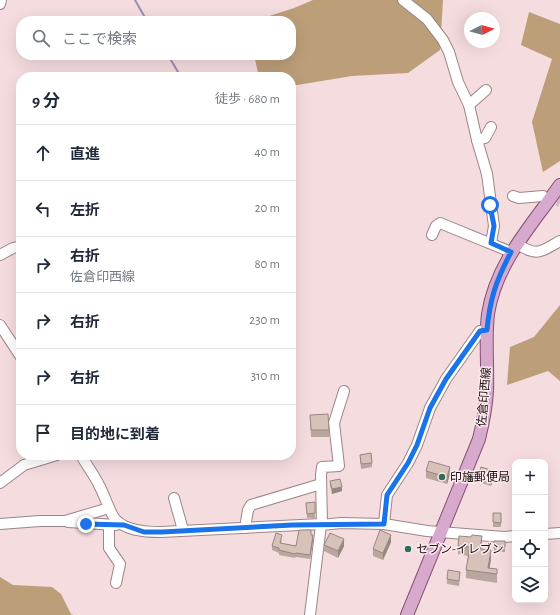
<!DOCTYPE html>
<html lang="ja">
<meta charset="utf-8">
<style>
:root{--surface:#fff;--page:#f2f2f3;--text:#1f2937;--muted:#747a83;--line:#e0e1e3}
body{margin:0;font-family:"Alegreya Sans","Noto Sans JP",sans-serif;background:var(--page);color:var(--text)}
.controls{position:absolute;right:12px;bottom:12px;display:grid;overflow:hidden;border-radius:8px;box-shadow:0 4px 16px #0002}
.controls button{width:36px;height:36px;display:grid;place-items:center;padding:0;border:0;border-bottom:1px solid var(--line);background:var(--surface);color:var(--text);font:20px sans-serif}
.compass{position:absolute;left:464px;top:12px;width:36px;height:36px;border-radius:50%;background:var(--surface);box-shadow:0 4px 16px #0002;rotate:85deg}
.stop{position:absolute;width:12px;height:12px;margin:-9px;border:3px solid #1a73e8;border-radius:50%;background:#fff}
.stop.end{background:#1a73e8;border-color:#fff;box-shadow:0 1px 4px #0008}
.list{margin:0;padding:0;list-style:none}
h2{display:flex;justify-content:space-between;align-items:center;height:52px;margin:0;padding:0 16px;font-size:17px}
h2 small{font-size:13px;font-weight:400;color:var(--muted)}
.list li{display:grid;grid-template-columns:26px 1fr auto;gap:12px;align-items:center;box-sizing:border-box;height:56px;padding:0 16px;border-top:1px solid var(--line)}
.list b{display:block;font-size:15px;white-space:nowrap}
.list p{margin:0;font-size:13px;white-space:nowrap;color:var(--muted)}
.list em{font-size:13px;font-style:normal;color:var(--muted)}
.icon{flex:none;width:22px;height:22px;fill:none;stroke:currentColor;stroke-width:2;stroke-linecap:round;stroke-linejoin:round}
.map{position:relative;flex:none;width:560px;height:615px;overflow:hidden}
.search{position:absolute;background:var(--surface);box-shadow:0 4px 16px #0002;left:16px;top:16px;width:280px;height:44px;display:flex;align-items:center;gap:10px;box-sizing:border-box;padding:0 14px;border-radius:16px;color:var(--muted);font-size:15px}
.panel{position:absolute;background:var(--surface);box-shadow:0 4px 16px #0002;left:16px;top:72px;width:280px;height:388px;border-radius:16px}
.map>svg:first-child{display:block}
.forest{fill:#bc9e79}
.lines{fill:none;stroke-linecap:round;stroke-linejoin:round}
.stream{stroke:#9d8cb5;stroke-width:2}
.minor-tunnel{stroke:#d4bec1;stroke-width:10;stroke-dasharray:10 5;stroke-linecap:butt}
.minor-casing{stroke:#9c8588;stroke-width:12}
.major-casing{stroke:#845076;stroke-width:14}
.minor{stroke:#fff;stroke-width:10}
.major{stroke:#d7aacd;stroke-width:12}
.wall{fill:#b9a69f}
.shaded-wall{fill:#968782}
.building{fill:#d7c1b9;stroke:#968782}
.route{stroke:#1a73e8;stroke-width:5}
.poi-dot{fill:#2e6d59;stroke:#ffebed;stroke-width:1.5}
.labels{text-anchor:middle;stroke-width:3;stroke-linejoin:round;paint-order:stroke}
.street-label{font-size:12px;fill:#1b1314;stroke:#ffebed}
.poi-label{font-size:12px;fill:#1b1314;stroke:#ffebed;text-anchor:start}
</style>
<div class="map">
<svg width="560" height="615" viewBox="0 0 560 615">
<rect width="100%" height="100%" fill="#f5dcdf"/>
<!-- forest -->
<g class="forest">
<path d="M313 0H443L440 50 408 73 352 76 291 86V77H259L254 55H291V21H254L294 8Z"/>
<path d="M529 12 560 24V161L543 172 532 122 552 59 521 45Z"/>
<path d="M560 305V381L548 371 507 385 510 347 534 337Z"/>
<path d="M0 577 13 585 52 587 61 594 71 614 74 615H0Z"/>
</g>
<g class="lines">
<!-- stream -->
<g class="stream">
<path d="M135 0 147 21"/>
<path d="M168 55 181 77"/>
</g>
<!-- minor-tunnel -->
<path class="minor-tunnel" d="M543 196 560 202"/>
<defs>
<g id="minor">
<path d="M403 0 427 19 443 40 449 52 458 82 469 105 477 140 487 174 494 226 491 243"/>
<path d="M0 4 1 0"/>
<path d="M469 105 486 90"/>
<path d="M477 140 485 138 491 127"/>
<path d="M513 196 519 198 543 196"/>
<path d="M432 235 436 226 440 223 511 252"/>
<path d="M517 244C538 257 540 252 560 241"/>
<path d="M0 255 13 248 21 246"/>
<path d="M0 325 21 357"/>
<path d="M81 455C87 466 95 476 100 487 105 497 108 507 113 516 122 531 146 532 161 532L321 524V525"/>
<path d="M0 483 24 465 57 455"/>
<path d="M174 498 183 530"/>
<path d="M68 522 116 525"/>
<path d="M0 524 40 521H65L109 508"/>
<path d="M384 524 387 495 408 463 417 445 430 408 446 379 480 331 487 330"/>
<path d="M109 525V548L120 564 116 583"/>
<path d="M322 525 321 475 322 467 339 466 334 423 344 391"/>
<path d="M245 528 248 510 251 505 321 484"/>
<path d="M545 534 560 533"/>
<path d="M310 615 321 525 341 523 384 524 427 531 504 537 515 536"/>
</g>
<path id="major" d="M407 615 479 439C483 423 486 407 487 391 488 365 485 339 488 314 496 263 531 226 560 185"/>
</defs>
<!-- minor casing -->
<use href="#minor" class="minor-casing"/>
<!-- major casing -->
<use href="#major" class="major-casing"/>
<!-- minor -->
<use href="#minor" class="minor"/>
<!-- major -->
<use href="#major" class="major"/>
</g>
<!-- wall -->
<g class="wall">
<path d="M310 415 329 430V437H311Z"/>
<path d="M360 455 372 463V467L361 469Z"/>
<path d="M426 471 450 474 447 484 426 478Z"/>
<path d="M494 475 491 486 478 482V477Z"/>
<path d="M330 481 342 491 332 494 330 486Z"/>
<path d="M315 502V518H307L306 503Z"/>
<rect x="493" y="513" width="8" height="14"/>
<path d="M311 535 313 540 310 559 296 557 295 558 279 555V553L272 550V546L282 540 281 543 296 546Z"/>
<path d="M471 537 482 545 481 549 491 559 489 568 497 569V583L466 578V570L468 556 458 554V546Z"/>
<rect x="494" y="541" width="11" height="11"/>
<path d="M391 542 383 560 373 556V549Z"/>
<path d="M324 545 344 546 338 558 324 551Z"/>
<path d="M460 577 459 586 447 584V579Z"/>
</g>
<!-- shaded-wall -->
<g class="shaded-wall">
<path d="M450 467V474L447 484V477Z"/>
<path d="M494 471V475L491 486V481Z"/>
<path d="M342 487V491L332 494V489Z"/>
<path d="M313 535V540L310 559V555Z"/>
<path d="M391 535V542L383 560V553Z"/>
<path d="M482 536V545L480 557V549Z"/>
<path d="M344 539V546L338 558V551Z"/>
<path d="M491 550V559L489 573 488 568Z"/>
</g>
<!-- building -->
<g class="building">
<path d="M328 414 329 430H311L310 415Z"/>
<path d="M371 453 372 463 361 464 360 455Z"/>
<path d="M429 461 450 467 447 477 426 471Z"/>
<path d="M481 467 494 471 491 481 478 477Z"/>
<path d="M340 479 342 487 332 489 330 481Z"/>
<path d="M315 502V513L307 514 306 503Z"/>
<path d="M493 513H501V523L493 522Z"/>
<path d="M299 530H311V535H313L310 555 296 553 295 554 279 550V548L272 546 276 533 282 535 280 543 296 546Z"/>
<path d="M380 530 391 535 383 553 373 549Z"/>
<path d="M330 533 344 539 338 551 324 545Z"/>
<path d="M472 535 482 536 480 549 491 550 488 568 497 569V574L466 570 470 547 458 546 459 536 471 537Z"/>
<path d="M494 541H505V547L494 548Z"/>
<path d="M448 570 460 572 459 581 447 579Z"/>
</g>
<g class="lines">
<!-- route -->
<path class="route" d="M86 524 124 525 144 532H162L292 525 384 524 387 495 408 463 417 445 430 408 446 379 480 331 487 330C490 298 496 281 511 252L491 243 494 226 490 205"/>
</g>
<!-- markers -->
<g class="poi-dot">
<circle cx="442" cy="477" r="4"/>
<circle cx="408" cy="549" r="4"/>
</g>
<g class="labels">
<!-- street labels -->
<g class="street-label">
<text transform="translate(484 397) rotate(-85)" y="4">佐倉印西線</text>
</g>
<!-- poi labels -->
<g class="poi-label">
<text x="450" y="481">印旛郵便局</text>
<text x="416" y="553">セブン-イレブン</text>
</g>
</g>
</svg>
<div class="controls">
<button>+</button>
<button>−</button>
<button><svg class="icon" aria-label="locate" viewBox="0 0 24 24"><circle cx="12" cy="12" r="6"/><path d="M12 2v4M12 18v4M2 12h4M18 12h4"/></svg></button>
<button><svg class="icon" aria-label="layers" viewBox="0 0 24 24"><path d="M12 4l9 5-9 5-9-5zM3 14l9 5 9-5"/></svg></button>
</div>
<svg class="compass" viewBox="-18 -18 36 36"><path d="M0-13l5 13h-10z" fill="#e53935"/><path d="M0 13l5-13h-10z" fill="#747a83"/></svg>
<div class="stop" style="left:490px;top:205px"></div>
<div class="stop end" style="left:86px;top:524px"></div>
<div class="search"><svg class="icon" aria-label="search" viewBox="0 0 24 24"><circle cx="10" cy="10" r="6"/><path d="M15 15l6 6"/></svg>ここで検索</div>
<section class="panel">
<h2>9 分<small>徒歩 · 680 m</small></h2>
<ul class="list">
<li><svg class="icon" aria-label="ahead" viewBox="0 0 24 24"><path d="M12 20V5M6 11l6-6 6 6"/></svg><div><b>直進</b></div><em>40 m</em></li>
<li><svg class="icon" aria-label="left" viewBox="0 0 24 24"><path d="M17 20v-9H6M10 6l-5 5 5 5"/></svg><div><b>左折</b></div><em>20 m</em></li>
<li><svg class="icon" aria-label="right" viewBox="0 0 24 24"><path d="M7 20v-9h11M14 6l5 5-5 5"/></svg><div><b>右折</b><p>佐倉印西線</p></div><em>80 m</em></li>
<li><svg class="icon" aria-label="right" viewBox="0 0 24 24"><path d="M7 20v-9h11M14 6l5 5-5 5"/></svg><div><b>右折</b></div><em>230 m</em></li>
<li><svg class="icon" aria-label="right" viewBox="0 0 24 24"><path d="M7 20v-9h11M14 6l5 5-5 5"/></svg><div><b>右折</b></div><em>310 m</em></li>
<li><svg class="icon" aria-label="arrive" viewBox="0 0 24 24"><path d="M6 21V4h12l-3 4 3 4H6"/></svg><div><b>目的地に到着</b></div></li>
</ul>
</section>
</div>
